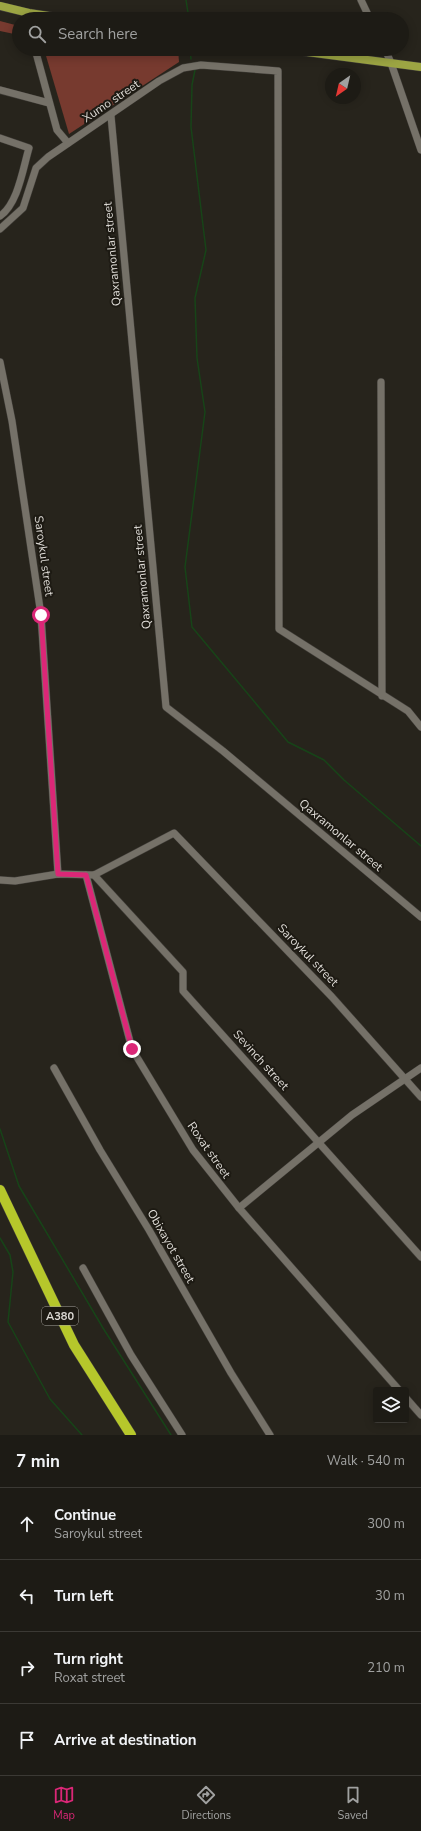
<!DOCTYPE html>
<meta charset="utf-8">
<style>
:root{--surface:#1d1b15;--page:#25241e;--text:#f1f3f6;--muted:#a0a1a0;--line:#3b3934;--accent:#db2777}
body{margin:0;font-family:"Nunito Sans",sans-serif;background:var(--page);color:var(--text)}
.controls{position:absolute;right:12px;bottom:12px;display:grid;overflow:hidden;border-radius:4px;box-shadow:0 2px 10px #0003}
.controls button{width:36px;height:36px;display:grid;place-items:center;padding:0;border:0;border-bottom:1px solid var(--line);background:var(--surface);color:var(--text);font:20px sans-serif}
.compass{position:absolute;left:325px;top:68px;width:36px;height:36px;border-radius:50%;background:var(--surface);box-shadow:0 2px 10px #0003;rotate:214deg}
.stop{position:absolute;width:12px;height:12px;margin:-9px;border:3px solid #db2777;border-radius:50%;background:#fff}
.stop.end{background:#db2777;border-color:#fff;box-shadow:0 1px 4px #0008}
.list{margin:0;padding:0;list-style:none}
h2{display:flex;justify-content:space-between;align-items:center;height:52px;margin:0;padding:0 16px;font-size:17px}
h2 small{font-size:13px;font-weight:400;color:var(--muted)}
.list li{display:grid;grid-template-columns:26px 1fr auto;gap:12px;align-items:center;box-sizing:border-box;height:72px;padding:0 16px;border-top:1px solid var(--line)}
.list b{display:block;font-size:15px;white-space:nowrap}
.list p{margin:0;font-size:13px;white-space:nowrap;color:var(--muted)}
.list em{font-size:13px;font-style:normal;color:var(--muted)}
.icon{flex:none;width:22px;height:22px;fill:none;stroke:currentColor;stroke-width:2;stroke-linecap:round;stroke-linejoin:round}
.map{position:relative;flex:none;width:421px;height:1435px;overflow:hidden}
.search{position:absolute;background:var(--surface);box-shadow:0 2px 10px #0003;left:12px;right:12px;top:12px;height:44px;display:flex;align-items:center;gap:10px;box-sizing:border-box;padding:0 14px;border-radius:22px;color:var(--muted);font-size:15px}
.sheet{height:340px;background:var(--surface)}
nav{display:flex;justify-content:space-around;align-items:center;box-sizing:border-box;height:56px;border-top:1px solid var(--line);background:var(--surface);font-size:11px;color:var(--muted)}
nav a{display:grid;justify-items:center;gap:2px}
nav .on{color:var(--accent)}
.map>svg:first-child{display:block}
.forest{fill:#773a2f}
.lines{fill:none;stroke-linecap:round;stroke-linejoin:round}
.stream{stroke:#174418;stroke-width:1.5}
.minor-casing{stroke:#413e39;stroke-width:8}
.major-casing{stroke:#413e39;stroke-width:9}
.highway-casing{stroke:#413e39;stroke-width:11}
.minor{stroke:#757168;stroke-width:7}
.major{stroke:#9ca543;stroke-width:8}
.highway{stroke:#b6c72b;stroke-width:10}
.route{stroke:#db2777;stroke-width:5}
.labels{text-anchor:middle;stroke-width:4;stroke-linejoin:round;paint-order:stroke}
.shield{fill:#1d1a13;stroke:#a4a19c;stroke-width:1}
.shield-label{font-size:11px;font-weight:bold;fill:#dedbd6}
.street-label{font-size:12px;fill:#dedbd6;stroke:#1d1a13}
</style>
<div class="map">
<svg width="421" height="1435" viewBox="0 0 421 1435">
<rect width="100%" height="100%" fill="#27241c"/>
<!-- forest -->
<g class="forest">
<path d="M0 21 19 26V35L0 31Z"/>
<path d="M44 49H178L179 62 69 134Z"/>
</g>
<g class="lines">
<!-- stream -->
<g class="stream">
<path d="M186 0 189 19"/>
<path d="M190 49 191 59"/>
<path d="M195 70 192 85 191 127 206 250 195 298 197 358 205 412 185 567 192 627 288 742 324 760 344 780 421 846"/>
<path d="M0 1129 19 1186 103 1328 171 1435"/>
<path d="M0 1238 10 1255 13 1272 8 1322 50 1399 82 1435"/>
</g>
<defs>
<g id="minor">
<path d="M361 0 370 19"/>
<path d="M35 49 57 130 68 143"/>
<path d="M385 49 391 63 421 150"/>
<path d="M0 90 49 103"/>
<path d="M111 116 166 707 223 751 421 917"/>
<path d="M0 138 29 148C23 168 18 204 0 216"/>
<path d="M0 229 23 208 36 168 48 157 159 81 183 68 201 65 278 71 279 629 408 711 421 727"/>
<path d="M0 362 12 421 41 615 58 874"/>
<path d="M381 382 382 696"/>
<path d="M86 875 132 1049 193 1150 239 1208 399 1390"/>
<path d="M94 875 183 972V991L421 1257"/>
<path d="M0 880 15 881 58 874 94 875 174 833 332 997 421 1097"/>
<path d="M54 1068 100 1150 149 1230 231 1373 270 1435"/>
<path d="M239 1208 352 1115 421 1068"/>
<path d="M83 1268 131 1355 182 1435"/>
<path d="M406 1398 421 1415"/>
</g>
<g id="major">
<path d="M0 6 29 13 69 19"/>
<path d="M284 49 421 67"/>
</g>
<path id="highway" d="M0 1190 74 1345 131 1435"/>
</defs>
<!-- minor casing -->
<use href="#minor" class="minor-casing"/>
<!-- major casing -->
<use href="#major" class="major-casing"/>
<!-- highway casing -->
<use href="#highway" class="highway-casing"/>
<!-- minor -->
<use href="#minor" class="minor"/>
<!-- major -->
<use href="#major" class="major"/>
<!-- highway -->
<use href="#highway" class="highway"/>
</g>
<g class="lines">
<!-- route -->
<path class="route" d="M41 615 58 874 86 875 132 1049"/>
</g>
<g class="labels">
<!-- shield labels -->
<rect class="shield" x="42" y="1307" width="36" height="18" rx="3"/>
<g class="shield-label">
<text x="60" y="1320">A380</text>
</g>
<!-- street labels -->
<g class="street-label">
<text transform="translate(111 101) rotate(-34)" y="4">Xumo street</text>
<text transform="translate(112 254) rotate(-95)" y="4">Qaxramonlar street</text>
<text transform="translate(44 556) rotate(82)" y="4">Saroykul street</text>
<text transform="translate(142 577) rotate(-95)" y="4">Qaxramonlar street</text>
<text transform="translate(341 835) rotate(40)" y="4">Qaxramonlar street</text>
<text transform="translate(308 955) rotate(46)" y="4">Saroykul street</text>
<text transform="translate(261 1060) rotate(48)" y="4">Sevinch street</text>
<text transform="translate(209 1150) rotate(55)" y="4">Roxat street</text>
<text transform="translate(171 1246) rotate(60)" y="4">Obixayot street</text>
</g>
</g>
</svg>
<div class="controls">
<button><svg class="icon" aria-label="layers" viewBox="0 0 24 24"><path d="M12 4l9 5-9 5-9-5zM3 14l9 5 9-5"/></svg></button>
</div>
<svg class="compass" viewBox="-18 -18 36 36"><path d="M0-13l5 13h-10z" fill="#e53935"/><path d="M0 13l5-13h-10z" fill="#a0a1a0"/></svg>
<div class="stop" style="left:41px;top:615px"></div>
<div class="stop end" style="left:132px;top:1049px"></div>
<div class="search"><svg class="icon" aria-label="search" viewBox="0 0 24 24"><circle cx="10" cy="10" r="6"/><path d="M15 15l6 6"/></svg>Search here</div>
</div>
<section class="sheet">
<h2>7 min<small>Walk · 540 m</small></h2>
<ul class="list">
<li><svg class="icon" aria-label="ahead" viewBox="0 0 24 24"><path d="M12 20V5M6 11l6-6 6 6"/></svg><div><b>Continue</b><p>Saroykul street</p></div><em>300 m</em></li>
<li><svg class="icon" aria-label="left" viewBox="0 0 24 24"><path d="M17 20v-9H6M10 6l-5 5 5 5"/></svg><div><b>Turn left</b></div><em>30 m</em></li>
<li><svg class="icon" aria-label="right" viewBox="0 0 24 24"><path d="M7 20v-9h11M14 6l5 5-5 5"/></svg><div><b>Turn right</b><p>Roxat street</p></div><em>210 m</em></li>
<li><svg class="icon" aria-label="arrive" viewBox="0 0 24 24"><path d="M6 21V4h12l-3 4 3 4H6"/></svg><div><b>Arrive at destination</b></div></li>
</ul>
</section>
<nav>
<a class="on"><svg class="icon" aria-label="map" viewBox="0 0 24 24"><path d="M3 6l6-2 6 2 6-2v14l-6 2-6-2-6 2zM9 4v14M15 6v14"/></svg>Map</a>
<a><svg class="icon" aria-label="directions" viewBox="0 0 24 24"><path d="M12 3l9 9-9 9-9-9zM9 14v-3h6M13 9l2 2-2 2"/></svg>Directions</a>
<a><svg class="icon" aria-label="saved" viewBox="0 0 24 24"><path d="M7 4h10v16l-5-4-5 4z"/></svg>Saved</a>
</nav>
